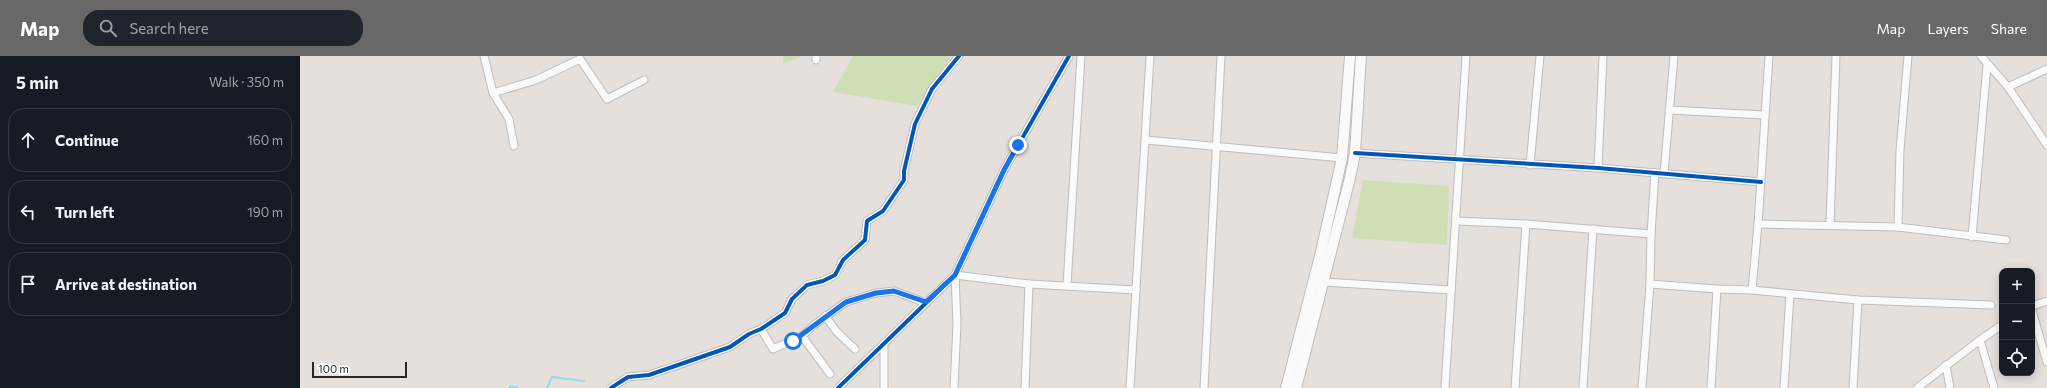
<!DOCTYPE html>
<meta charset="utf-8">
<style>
:root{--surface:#171b24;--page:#20242c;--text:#f1f3f6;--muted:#9ea1a6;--line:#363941;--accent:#6a6866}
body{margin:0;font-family:Commissioner,sans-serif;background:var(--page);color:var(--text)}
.controls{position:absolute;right:12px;bottom:12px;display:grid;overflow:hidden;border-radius:8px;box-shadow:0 2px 10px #0003}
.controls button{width:36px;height:36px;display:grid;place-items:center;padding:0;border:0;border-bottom:1px solid var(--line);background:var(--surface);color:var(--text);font:20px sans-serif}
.scale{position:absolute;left:12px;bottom:10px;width:95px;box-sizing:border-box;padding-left:4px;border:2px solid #272727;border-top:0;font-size:11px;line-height:14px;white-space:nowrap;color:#272727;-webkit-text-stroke:3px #fff;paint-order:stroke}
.stop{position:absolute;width:12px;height:12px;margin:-9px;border:3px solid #1a73e8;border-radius:50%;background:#fff}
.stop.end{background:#1a73e8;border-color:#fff;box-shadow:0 1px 4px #0008}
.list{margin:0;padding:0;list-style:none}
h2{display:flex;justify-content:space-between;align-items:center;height:52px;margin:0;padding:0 16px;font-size:17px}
h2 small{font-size:13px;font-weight:400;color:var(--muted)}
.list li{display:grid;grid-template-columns:26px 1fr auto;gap:12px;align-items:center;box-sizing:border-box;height:64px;margin:0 8px 8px;padding:0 8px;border:1px solid var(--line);border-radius:16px}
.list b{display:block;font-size:15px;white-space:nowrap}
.list em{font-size:13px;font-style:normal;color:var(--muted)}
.icon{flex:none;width:22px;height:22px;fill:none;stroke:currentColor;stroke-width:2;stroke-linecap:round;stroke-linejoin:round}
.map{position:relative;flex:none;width:1747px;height:332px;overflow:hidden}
header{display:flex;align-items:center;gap:24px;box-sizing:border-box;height:56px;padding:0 20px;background:var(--accent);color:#fff}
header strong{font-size:19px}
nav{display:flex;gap:22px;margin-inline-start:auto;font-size:14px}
.search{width:280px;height:36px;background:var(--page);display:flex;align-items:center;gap:10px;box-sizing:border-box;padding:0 14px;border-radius:16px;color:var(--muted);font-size:15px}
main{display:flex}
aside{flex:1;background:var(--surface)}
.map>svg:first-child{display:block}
.green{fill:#cedfb6}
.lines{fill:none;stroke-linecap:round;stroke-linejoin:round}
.stream{stroke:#92dce4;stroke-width:2}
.street-casing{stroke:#bfbdbd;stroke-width:9}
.secondary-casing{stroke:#bfbdbd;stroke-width:12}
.street{stroke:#fbfafa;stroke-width:7}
.secondary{stroke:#fbfafa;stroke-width:10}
.cycleway-casing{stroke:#fff;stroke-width:6}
.cycleway{stroke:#0057b8;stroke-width:4}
.route{stroke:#1a73e8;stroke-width:5}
</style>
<header>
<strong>Map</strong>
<div class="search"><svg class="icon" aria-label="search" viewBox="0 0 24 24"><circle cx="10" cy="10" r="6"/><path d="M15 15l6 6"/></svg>Search here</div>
<nav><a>Map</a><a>Layers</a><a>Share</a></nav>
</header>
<main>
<aside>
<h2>5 min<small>Walk · 350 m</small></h2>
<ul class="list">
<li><svg class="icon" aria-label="ahead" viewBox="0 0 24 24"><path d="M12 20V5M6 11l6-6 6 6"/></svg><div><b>Continue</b></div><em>160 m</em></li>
<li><svg class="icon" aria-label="left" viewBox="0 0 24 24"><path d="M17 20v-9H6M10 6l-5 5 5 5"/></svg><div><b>Turn left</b></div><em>190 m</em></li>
<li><svg class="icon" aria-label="arrive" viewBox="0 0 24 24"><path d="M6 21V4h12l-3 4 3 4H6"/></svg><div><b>Arrive at destination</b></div></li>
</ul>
</aside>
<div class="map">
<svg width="1747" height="332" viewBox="0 0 1747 332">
<rect width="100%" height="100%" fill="#e5e0dc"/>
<!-- green -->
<g class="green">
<path d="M483 0H502L483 8Z"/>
<path d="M553 0H651L617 50 533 36Z"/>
<path d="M1063 124 1149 130 1147 189 1052 182Z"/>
</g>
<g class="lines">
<!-- stream -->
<g class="stream">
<path d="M209 332 211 330 218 332"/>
<path d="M247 332 252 321 284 325"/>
</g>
<defs>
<g id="street">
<path d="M184 0 193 37 236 24 280 3 307 43 344 24"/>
<path d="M1681 0 1708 31 1747 89"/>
<path d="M516 4V0"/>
<path d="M1708 31 1747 13"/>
<path d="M193 37 209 63 214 90"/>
<path d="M1369 54 1464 59"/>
<path d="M846 84 1042 102"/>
<path d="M1055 97 1298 112 1461 126"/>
<path d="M1230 109 1240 0"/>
<path d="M1298 112 1303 0"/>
<path d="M1364 118 1374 0"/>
<path d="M1157 165 1226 168 1351 178 1350 228 1342 332"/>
<path d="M1458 168 1598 171 1706 184"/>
<path d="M1530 168 1536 0"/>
<path d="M1598 171 1600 94 1608 0"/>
<path d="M1351 178 1355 117"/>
<path d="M1672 181 1687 9"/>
<path d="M1024 226 1151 234"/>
<path d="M1350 228 1417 233 1452 234 1558 244 1691 249"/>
<path d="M767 229 781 0"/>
<path d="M1452 234 1458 168 1469 0"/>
<path d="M1732 250 1747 245"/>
<path d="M1732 255 1747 306"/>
<path d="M525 260 537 276 555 293"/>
<path d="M461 273 473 293 502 280 514 269 546 246 576 237 594 235 626 247"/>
<path d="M502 280 530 318"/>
<path d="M1680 284 1694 332"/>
<path d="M584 290V332"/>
<path d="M1646 309 1650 332"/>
<path d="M311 332 328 321 349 319 430 291 449 278 461 273 485 257 492 243 507 229 523 225 535 219 543 204 565 184 567 165 583 155 604 124V115L615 68 632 33 659 0"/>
<path d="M538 332 655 219 704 114 769 0"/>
<path d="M654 332 657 268 655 219 729 228 836 234"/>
<path d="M725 332 729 228"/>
<path d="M830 332 850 0"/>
<path d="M904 332 921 0"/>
<path d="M1145 332 1166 0"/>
<path d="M1215 332 1226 168"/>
<path d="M1283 332 1293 173"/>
<path d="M1411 332 1417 233"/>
<path d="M1484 332 1490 238"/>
<path d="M1553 332 1558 244"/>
<path d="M1617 332 1680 284 1702 269"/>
</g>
<g id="secondary">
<path d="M986 332 1021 196 1042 102 1050 0"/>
<path d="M996 332 1050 122 1055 97 1061 0"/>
</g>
</defs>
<!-- street casing -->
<use href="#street" class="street-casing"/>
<!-- secondary casing -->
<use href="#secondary" class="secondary-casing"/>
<!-- street -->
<use href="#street" class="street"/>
<!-- secondary -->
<use href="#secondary" class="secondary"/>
<defs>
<g id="cycleway">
<path d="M1055 97 1298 112 1461 126"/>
<path d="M311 332 328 321 349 319 430 291 449 278 461 273 485 257 492 243 507 229 523 225 535 219 543 204 565 184 567 165 583 155 604 124V115L615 68 632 33 659 0"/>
<path d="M538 332 655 219 704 114 769 0"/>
</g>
</defs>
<!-- cycleway casing -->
<use href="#cycleway" class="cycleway-casing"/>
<!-- cycleway -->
<use href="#cycleway" class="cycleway"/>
</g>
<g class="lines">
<!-- route -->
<path class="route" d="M493 285 546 246 576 237 594 235 626 246 655 219 704 114 718 89"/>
</g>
</svg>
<div class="controls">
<button>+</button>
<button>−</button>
<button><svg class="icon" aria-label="locate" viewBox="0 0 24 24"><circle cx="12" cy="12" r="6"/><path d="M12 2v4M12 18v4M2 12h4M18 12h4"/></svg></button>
</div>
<div class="scale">100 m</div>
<div class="stop" style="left:493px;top:285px"></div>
<div class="stop end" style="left:718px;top:89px"></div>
</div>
</main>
